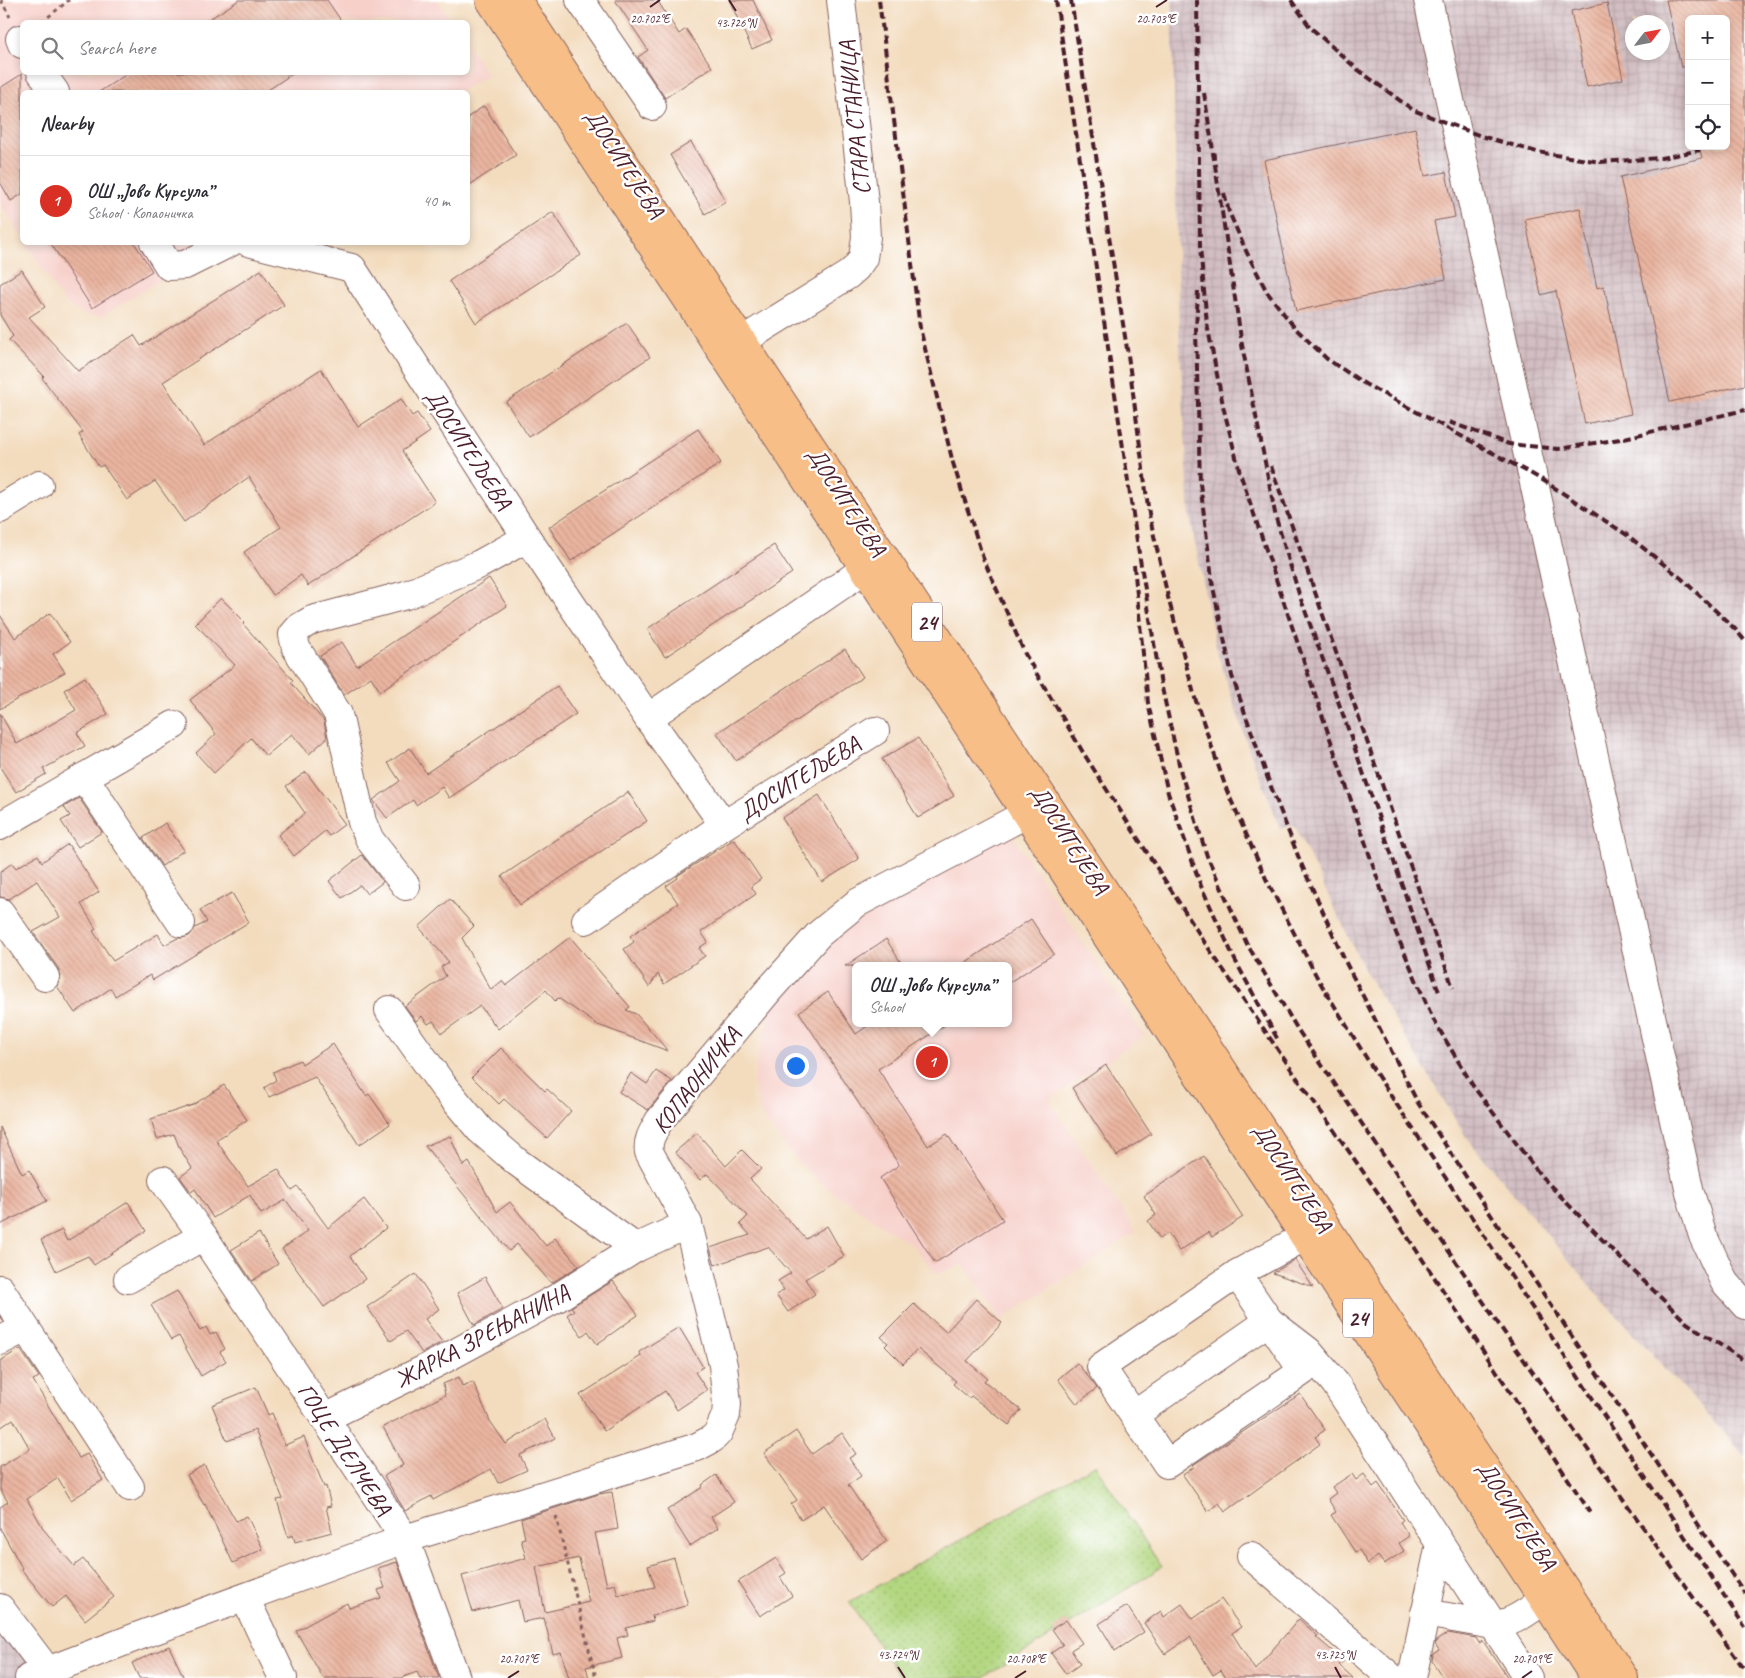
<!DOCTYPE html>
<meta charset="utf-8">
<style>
:root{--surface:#fff;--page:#f2f2f3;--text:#2b2b33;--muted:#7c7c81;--line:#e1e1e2;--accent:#d93025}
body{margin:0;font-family:Caveat,sans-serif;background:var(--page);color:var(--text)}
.controls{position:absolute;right:15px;top:15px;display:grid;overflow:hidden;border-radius:8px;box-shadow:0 2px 8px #0003}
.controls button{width:45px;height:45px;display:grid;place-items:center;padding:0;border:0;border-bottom:1px solid var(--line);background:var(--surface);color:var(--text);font:25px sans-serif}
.compass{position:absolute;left:1625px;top:15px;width:45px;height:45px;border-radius:50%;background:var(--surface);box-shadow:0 2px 8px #0003;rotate:58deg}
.you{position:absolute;left:795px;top:1065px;width:18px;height:18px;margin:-12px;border:4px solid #fff;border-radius:50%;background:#1a73e8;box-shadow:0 0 0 8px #1a73e833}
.badge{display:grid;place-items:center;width:32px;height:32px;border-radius:50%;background:var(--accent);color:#fff;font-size:16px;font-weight:700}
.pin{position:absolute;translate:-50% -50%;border:2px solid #fff;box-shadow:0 1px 5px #0006}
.popup{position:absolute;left:852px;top:962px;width:160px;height:65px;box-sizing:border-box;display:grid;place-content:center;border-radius:8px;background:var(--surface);filter:drop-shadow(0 1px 4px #0005);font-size:16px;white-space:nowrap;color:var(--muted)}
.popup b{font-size:19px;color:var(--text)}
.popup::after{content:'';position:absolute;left:50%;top:100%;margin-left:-10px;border:10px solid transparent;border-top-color:var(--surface)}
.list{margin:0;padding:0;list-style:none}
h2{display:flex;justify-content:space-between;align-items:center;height:65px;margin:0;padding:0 20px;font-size:21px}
h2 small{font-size:16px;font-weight:400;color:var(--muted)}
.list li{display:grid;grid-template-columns:32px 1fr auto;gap:15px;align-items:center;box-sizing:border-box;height:90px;padding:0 20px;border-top:1px solid var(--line)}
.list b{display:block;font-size:19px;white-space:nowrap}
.list p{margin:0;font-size:16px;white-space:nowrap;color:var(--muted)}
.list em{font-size:16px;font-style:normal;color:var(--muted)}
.icon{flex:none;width:28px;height:28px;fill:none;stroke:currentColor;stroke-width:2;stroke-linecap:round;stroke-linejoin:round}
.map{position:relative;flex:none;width:1745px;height:1678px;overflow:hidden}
.search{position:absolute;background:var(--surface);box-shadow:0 2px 8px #0003;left:20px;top:20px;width:450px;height:55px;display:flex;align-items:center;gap:12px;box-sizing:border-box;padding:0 18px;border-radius:8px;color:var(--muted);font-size:19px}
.panel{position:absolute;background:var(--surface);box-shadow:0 2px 8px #0003;left:20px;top:90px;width:450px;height:155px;border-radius:8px}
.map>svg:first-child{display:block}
.built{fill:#f7d0ca;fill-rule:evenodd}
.industrial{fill:url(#industrial-grid);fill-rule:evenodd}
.grass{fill:url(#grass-dots);stroke:#7e7b56}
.building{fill:url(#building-back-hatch);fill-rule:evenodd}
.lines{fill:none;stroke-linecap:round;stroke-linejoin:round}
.minor-casing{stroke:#85615e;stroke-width:30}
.major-casing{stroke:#85615e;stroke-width:30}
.path{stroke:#85615e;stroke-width:3;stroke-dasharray:4 4;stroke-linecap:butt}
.minor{stroke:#fff;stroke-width:28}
.major{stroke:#f7be87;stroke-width:28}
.rail{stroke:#4a1f2b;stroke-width:4;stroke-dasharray:8 4;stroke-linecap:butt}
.ticks{fill:none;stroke:#4a1f2b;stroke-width:2}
.labels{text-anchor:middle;stroke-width:5;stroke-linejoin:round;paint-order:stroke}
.shield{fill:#fff;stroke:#80626b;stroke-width:1}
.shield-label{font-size:22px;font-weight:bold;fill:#4a1f2b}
.street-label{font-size:24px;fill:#4a1f2b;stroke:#fff}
.ticks-label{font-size:12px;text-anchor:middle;fill:#4a1f2b;stroke:#fff;stroke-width:5;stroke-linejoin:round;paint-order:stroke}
</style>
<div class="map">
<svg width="1745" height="1678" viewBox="0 0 1745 1678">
<defs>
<pattern id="industrial-grid" width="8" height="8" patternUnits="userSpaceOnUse" patternTransform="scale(1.25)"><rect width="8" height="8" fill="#d2bec2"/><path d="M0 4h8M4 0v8" fill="none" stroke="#b6a3a7"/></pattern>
<pattern id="grass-dots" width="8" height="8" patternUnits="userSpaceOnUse" patternTransform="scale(1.25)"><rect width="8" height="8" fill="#b3d781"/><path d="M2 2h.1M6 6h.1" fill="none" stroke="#9bb870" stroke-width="1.8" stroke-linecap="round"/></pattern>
<pattern id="building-back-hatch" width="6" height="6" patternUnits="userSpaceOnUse" patternTransform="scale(1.25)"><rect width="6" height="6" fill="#eab5a0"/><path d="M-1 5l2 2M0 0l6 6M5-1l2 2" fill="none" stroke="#ca9b8a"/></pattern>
</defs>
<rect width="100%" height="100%" fill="#fff"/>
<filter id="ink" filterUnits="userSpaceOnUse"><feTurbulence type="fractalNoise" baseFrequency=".02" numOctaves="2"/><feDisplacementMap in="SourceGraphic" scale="10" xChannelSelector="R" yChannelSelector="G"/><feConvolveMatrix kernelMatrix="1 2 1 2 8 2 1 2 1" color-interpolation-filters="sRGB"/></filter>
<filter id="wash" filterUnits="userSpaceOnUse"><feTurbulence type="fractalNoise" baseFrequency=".0096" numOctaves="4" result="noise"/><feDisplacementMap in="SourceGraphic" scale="20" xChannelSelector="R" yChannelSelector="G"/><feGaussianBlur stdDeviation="1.12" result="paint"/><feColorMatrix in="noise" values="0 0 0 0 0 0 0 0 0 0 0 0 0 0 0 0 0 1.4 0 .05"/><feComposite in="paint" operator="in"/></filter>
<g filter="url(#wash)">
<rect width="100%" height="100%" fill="#f3dcbe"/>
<!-- built -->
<g class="built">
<path d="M0 0H437L452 22H22V72H468V45L487 75 459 92H22V238L0 203Z"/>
<path d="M26 243H220L101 317 85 315 64 302Z"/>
<path d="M1011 834 1144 1036 1049 1100 1136 1232 1001 1320 964 1264 937 1274 915 1247 832 1192 802 1166 762 1117 753 1083 762 1040 775 996 863 911ZM856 966H1008V1023H856Z"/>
</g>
<!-- industrial -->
<g class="industrial">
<path d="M1172 0H1745V1456L1596 1293 1466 1137 1365 971 1294 825 1281 829 1249 750 1217 652 1190 517 1179 330ZM1689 19H1726V146H1689ZM1632 22H1662V52H1632Z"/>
<path d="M0 1614 47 1670 29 1678H0Z"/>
</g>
<!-- grass -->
<path class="grass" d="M1095 1465 1162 1567 983 1678H901L849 1602Z"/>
<g id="blocks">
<!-- building -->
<g class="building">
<path d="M239 0H327L342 22H205Z"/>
<path d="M615 0H657L679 34 686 29 712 67 665 98 638 57 648 50Z"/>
<path d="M729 0H753L772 40 752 49Z"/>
<path d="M1666 0H1745V385L1670 402 1620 177 1702 158 1699 146H1726V19H1689V67H1681Z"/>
<path d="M1607 3 1623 79 1587 87 1571 11Z"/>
<path d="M130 72H295L265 92H99Z"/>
<path d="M22 74V194L11 201 0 182V88Z"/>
<path d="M484 106 516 155 468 186V117Z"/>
<path d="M1415 128 1425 176 1446 172 1455 217 1434 221 1446 279 1296 311 1264 160Z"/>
<path d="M691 142 726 202 705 214 670 155Z"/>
<path d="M1580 208 1597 288 1604 286 1631 414 1585 424 1556 291 1541 295 1525 219Z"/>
<path d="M553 212 581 255 476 323 449 281Z"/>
<path d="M50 242H134L152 271 92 308Z"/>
<path d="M22 270 45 307 29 317 78 371 134 335 141 346 261 270 284 305 163 382 204 445 321 369 358 427 401 399 412 416 417 413 430 432 402 451 435 502 308 586 301 575 273 595 244 552 281 527 249 477 184 522 155 481 127 500 103 465 99 467 79 435 83 432 42 378 44 376 9 340 13 336 0 315V284Z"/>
<path d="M627 323 650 357 529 437 506 402Z"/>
<path d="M698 429 721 463 571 561 549 527Z"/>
<path d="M774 545 792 573 665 657 647 629Z"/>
<path d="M489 578 507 606 380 691 371 677 344 695 320 656 342 642 357 666Z"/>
<path d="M221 598 245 622 243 624 293 680 291 683 324 721 327 738 309 754 292 734 266 756 251 738 214 773 196 753 216 734 190 700 235 665 195 624Z"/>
<path d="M50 613 70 642 53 654 65 672 0 709V615L15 638Z"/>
<path d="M845 649 863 677 736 761 717 733Z"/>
<path d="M85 677 108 714 77 733 85 746 43 769 46 774 16 792 0 767V713L17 744 76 710 64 690Z"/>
<path d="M557 686 576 714 449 798 442 787 416 805 413 800 387 818 373 800 400 781 388 763 410 748 426 773Z"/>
<path d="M918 738 954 796 918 818 882 759Z"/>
<path d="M306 772 345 824 329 836 325 831 294 856 278 835 305 813 286 786Z"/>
<path d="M628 792 647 821 520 905 502 876Z"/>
<path d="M819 795 859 859 822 882 782 818Z"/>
<path d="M79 798 102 832 78 847 61 821 70 816 64 807Z"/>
<path d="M165 823 184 850 162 866 143 838Z"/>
<path d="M734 839 761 879 751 886 756 894 701 932 708 942 699 948 705 956 664 984 658 974 649 987 624 949 634 942 630 936 678 903 666 886 678 878 677 876Z"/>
<path d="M68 844 99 892 81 904 96 929 93 931 113 961 158 934 164 945 178 938H182L189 936 195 928 207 922 200 910 232 893 249 922 153 980 150 975 115 996 111 988 75 1013 57 986 61 976 58 968 33 932 60 917 37 881 9 899 0 897V872L12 863 16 868 38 855 42 862Z"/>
<path d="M362 855 383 882 367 894 360 885 342 898 329 881Z"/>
<path d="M450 899 474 926 462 938 491 990 502 981 506 986 570 937 630 1007 626 1010 636 1014 668 1051 598 1025 558 998 555 1001 546 990 498 1029 480 1006 442 1033 433 1021 428 1024 422 1016 416 1021 405 1006 446 976 441 967 449 962 419 927Z"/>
<path d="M1031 919 1054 954 1008 983V966H960Z"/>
<path d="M886 939 903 966H845Z"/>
<path d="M828 992 856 1034 872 1023H948L878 1069 928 1146 947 1134 1003 1220 935 1263 880 1178 899 1165 799 1012Z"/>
<path d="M333 1044 366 1096 369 1094 390 1124 359 1145 315 1077 269 1097 264 1088 276 1080 273 1072 300 1060 302 1064Z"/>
<path d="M501 1048 545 1091 547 1089 571 1111 547 1138 504 1099 499 1104 472 1077Z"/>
<path d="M1106 1065 1151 1134 1117 1156 1072 1088Z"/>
<path d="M656 1071 672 1081 648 1110 619 1092 631 1073 647 1084Z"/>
<path d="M224 1085 247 1120 216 1140 248 1186 278 1169 292 1191 298 1187 328 1228 364 1199 386 1228 350 1256 365 1279 324 1307 282 1249 308 1231 286 1200 261 1214 250 1195 213 1218 195 1189 191 1192 180 1177 192 1168 180 1149 174 1134 157 1139 151 1119 193 1105Z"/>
<path d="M0 1127 22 1174 29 1170 47 1201 0 1225Z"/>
<path d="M697 1133 726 1166 742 1150 761 1169 750 1179 806 1239 827 1226 844 1256 805 1279 815 1294 788 1312 776 1295 784 1290 778 1281 791 1273 768 1247 715 1265 710 1248 750 1235 740 1224 748 1216 707 1174 700 1180 675 1152Z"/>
<path d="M450 1136 463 1166 469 1162 497 1212 510 1202 546 1246 555 1238 579 1266 551 1283 517 1244 509 1251 425 1146Z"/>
<path d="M1204 1156 1243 1217 1212 1237 1209 1232 1179 1251 1168 1233 1160 1239 1148 1221 1156 1215 1144 1196Z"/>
<path d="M128 1202 146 1231 94 1265 88 1256 56 1271 41 1240 62 1230 67 1241Z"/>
<path d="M259 1233 278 1264 252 1281 231 1250Z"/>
<path d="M1295 1260 1313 1287 1273 1273Z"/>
<path d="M416 1274 439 1309 425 1319 442 1342 422 1353 406 1331 391 1341 367 1307Z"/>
<path d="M485 1277 503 1309 474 1325 457 1293Z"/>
<path d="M613 1281 638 1315 597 1344 588 1331 582 1336 567 1315 574 1310 571 1307Z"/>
<path d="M177 1291 200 1331 206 1327 210 1335 216 1332 225 1349 220 1352 226 1361 201 1376 179 1336 171 1340 151 1305Z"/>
<path d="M976 1299 1002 1323 967 1361 987 1378 984 1381 1021 1410 1009 1425 971 1396 969 1398 953 1384 956 1381 918 1349 903 1364 885 1346 888 1343 881 1337 914 1304 946 1332Z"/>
<path d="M679 1327 703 1367 695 1372 707 1390 677 1410 665 1391 604 1431 580 1395 641 1356 639 1352Z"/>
<path d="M20 1349 39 1377 33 1380 79 1458 87 1454 103 1480 71 1500 58 1478 27 1499 44 1530 74 1566 83 1559 114 1597 85 1620 66 1596 52 1607 21 1569 22 1568 0 1528V1507L8 1502 0 1489V1467L30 1449 13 1419 0 1428V1361Z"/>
<path d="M1077 1363 1097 1388 1077 1404 1058 1379Z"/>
<path d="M459 1377 462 1386 473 1382 490 1421 506 1444 545 1419 555 1438 520 1455 527 1470 498 1483 491 1469 433 1500 431 1496 405 1511 384 1476 403 1465 383 1427 445 1395 443 1384Z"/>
<path d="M256 1387 268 1415 272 1413 285 1445 304 1437 324 1487 326 1486 331 1506 326 1507 332 1532 295 1542 293 1535 288 1537 277 1500 283 1499 255 1430 227 1441 212 1405Z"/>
<path d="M1300 1394 1325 1430 1315 1437 1320 1444 1225 1512 1219 1503 1208 1511 1183 1475 1194 1467 1193 1465Z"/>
<path d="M796 1431 812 1454 842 1433 856 1454 849 1458 861 1476 848 1485 887 1541 861 1559 824 1505 801 1520 791 1504 797 1500 764 1453Z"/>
<path d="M204 1465 236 1521 247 1516 263 1549 233 1563 205 1504 204 1505 187 1475Z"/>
<path d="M1352 1474 1356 1480 1364 1474 1373 1487 1378 1483 1403 1520 1400 1522 1409 1536 1399 1543 1404 1551 1384 1564 1378 1556 1368 1564 1359 1550 1355 1552 1331 1515 1336 1512 1328 1499 1336 1493 1332 1487Z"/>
<path d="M716 1475 734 1502 711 1517 718 1528 690 1546 667 1510 703 1487 702 1485Z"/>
<path d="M612 1492 618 1529 595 1533 607 1586 615 1584 618 1595 655 1587 648 1566 674 1558 688 1605 652 1616 653 1621 626 1628 628 1635 617 1638 622 1658 586 1667 589 1678H569L561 1652 553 1654 544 1618 523 1622 518 1600 473 1612 462 1576 526 1558 521 1539 525 1538 521 1519 599 1494ZM579 1558 589 1602 545 1612 536 1567Z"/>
<path d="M776 1558 786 1573 780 1577 792 1596 760 1616 738 1582Z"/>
<path d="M397 1562 439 1678H420L417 1672 401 1678H323L296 1631 347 1603 349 1608 381 1598 378 1590 385 1588 378 1568Z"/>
<path d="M1221 1599 1241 1627 1232 1633 1255 1670 1299 1619 1318 1636 1316 1637 1344 1661 1339 1665 1353 1678H1226L1221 1670 1213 1675 1190 1637 1165 1654 1144 1623 1161 1611 1164 1617 1182 1604 1193 1619Z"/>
<path d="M1127 1606 1144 1632 1115 1651 1099 1624Z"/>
<path d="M1066 1620 1082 1643 1071 1650 1080 1664 1066 1674 1051 1653 1063 1645 1052 1629Z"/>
<path d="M1448 1633 1476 1638 1479 1643 1483 1641 1508 1678H1443L1432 1661 1433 1654 1439 1650 1435 1644 1436 1641Z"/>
<path d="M169 1646 184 1678H139L132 1663Z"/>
</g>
</g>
</g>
<g filter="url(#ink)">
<use href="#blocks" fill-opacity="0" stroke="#85615e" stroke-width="1"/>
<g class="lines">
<defs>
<g id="minor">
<path d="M580 0 652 106"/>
<path d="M1428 0 1690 1193 1703 1236 1724 1281 1745 1305"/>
<path d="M20 39 22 44"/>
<path d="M41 72 55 92"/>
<path d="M154 242 169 266 185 265 231 242"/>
<path d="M248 242 352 268 527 538 648 718 884 556"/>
<path d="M742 341 848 275 856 268 863 258 866 237 864 202 841 0"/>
<path d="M0 509 39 485"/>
<path d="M648 718 724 825"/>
<path d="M84 777 181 923"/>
<path d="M0 826 174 725"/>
<path d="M406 886 370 840 362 822 338 714 296 648 293 635 300 627 312 620 406 595 480 564 527 538"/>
<path d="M0 912 45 977"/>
<path d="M586 920 724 825 875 731"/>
<path d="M389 1010 444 1087 480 1130 517 1162 636 1248 688 1224"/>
<path d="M163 1180 203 1236 405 1539 456 1678"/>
<path d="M1237 1274 1303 1371 1167 1464 1101 1367Z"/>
<path d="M1237 1274 1304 1237"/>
<path d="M128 1279 203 1236"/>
<path d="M0 1289 130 1487"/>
<path d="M0 1341 25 1328"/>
<path d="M1134 1415 1269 1321 1308 1351 1335 1383 1528 1678"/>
<path d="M325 1418 435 1364 557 1298 636 1248"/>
<path d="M1251 1556 1392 1678"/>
<path d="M245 1598 283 1678"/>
<path d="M0 1608 53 1678"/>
<path d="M1425 1613 1493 1625C1513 1624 1528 1611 1544 1600"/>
<path d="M29 1678 144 1634 405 1539 697 1447 712 1439 718 1433 726 1415 727 1404 723 1365 688 1224 649 1152C647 1140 653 1132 659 1121L768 991 819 934 857 903 1026 814 1045 801"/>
<path d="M1412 1678 1440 1544"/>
</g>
<g id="major">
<path d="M490 0 1595 1678"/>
<path d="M517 0 1624 1678"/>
</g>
</defs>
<!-- minor casing -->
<use href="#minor" class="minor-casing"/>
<!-- major casing -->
<use href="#major" class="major-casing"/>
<!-- path -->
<g class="path">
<path d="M1 0 10 17"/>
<path d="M42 22 69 0"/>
<path d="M556 1516 596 1678"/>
</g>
<!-- minor -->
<use href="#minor" class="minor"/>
<!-- major -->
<use href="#major" class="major"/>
<!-- rail -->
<g class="rail">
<path d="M879 0 920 328 953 463 983 558 1025 654 1084 754 1203 940 1308 1094"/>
<path d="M1056 0 1137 541 1160 679 1181 773 1207 856 1247 944 1298 1030 1504 1332 1745 1670"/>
<path d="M1071 0 1128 355 1149 514 1168 597 1195 698 1227 791 1267 881 1318 979 1375 1072 1745 1627"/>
<path d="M1197 0 1200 246 1207 324 1224 410 1240 473 1396 933 1433 1019 1473 1086 1541 1176 1618 1256 1687 1323 1745 1361"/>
<path d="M1291 0 1310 27 1357 69 1413 110 1481 136 1537 152 1600 162 1661 158 1700 150"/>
<path d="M1204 93 1214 157"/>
<path d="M1213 152 1242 345 1276 518 1299 594 1346 723 1439 992"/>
<path d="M1224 193 1229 212 1247 253 1267 292 1294 327 1327 359 1365 384 1541 479 1627 535 1681 578 1736 630 1745 641"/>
<path d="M1198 291 1196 330 1200 483 1213 587 1232 676 1268 779 1300 861 1346 963 1418 1103 1508 1241 1745 1594"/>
<path d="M1449 422 1509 444 1558 449 1620 439 1745 410"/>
<path d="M1271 466 1453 988"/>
<path d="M1134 565 1148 703 1168 793 1201 886 1235 960 1278 1040"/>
<path d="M1305 1089 1383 1200 1590 1512"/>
</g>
</g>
</g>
<!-- ticks -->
<path class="ticks" d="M729 0 736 11M650 7 660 0M1156 7 1167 0M898 1667 905 1678M1335 1667 1341 1678M508 1678 519 1671M1015 1678 1026 1671M1522 1678 1532 1671"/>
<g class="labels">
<!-- shield labels -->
<g class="shield">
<rect x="912" y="602.5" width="30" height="39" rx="4"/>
<rect x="1343" y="1298.5" width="30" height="39" rx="4"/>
</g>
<g class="shield-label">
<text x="927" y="630">24</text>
<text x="1358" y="1326">24</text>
</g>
<!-- street labels -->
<g class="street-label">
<text transform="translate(854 118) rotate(-96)" y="8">СТАРА СТАНИЦА</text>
<text transform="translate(625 163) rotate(57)" y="8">ДОСИТЕЈЕВА</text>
<text transform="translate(469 449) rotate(57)" y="8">ДОСИТЕЉЕВА</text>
<text transform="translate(847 501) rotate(57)" y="8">ДОСИТЕЈЕВА</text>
<text transform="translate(799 778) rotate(-32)" y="8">ДОСИТЕЉЕВА</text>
<text transform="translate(1070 839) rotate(57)" y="8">ДОСИТЕЈЕВА</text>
<text transform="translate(696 1080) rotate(-52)" y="8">КОПАОНИЧКА</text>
<text transform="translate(1293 1177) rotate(57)" y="8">ДОСИТЕЈЕВА</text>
<text transform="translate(482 1336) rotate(-28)" y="8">ЖАРКА ЗРЕЊАНИНА</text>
<text transform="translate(345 1449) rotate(57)" y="8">ГОЦЕ ДЕЛЧЕВА</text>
<text transform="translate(1517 1515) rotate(57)" y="8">ДОСИТЕЈЕВА</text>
</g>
</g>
<g class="ticks-label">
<text x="650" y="23">20.702°E</text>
<text x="1156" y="23">20.703°E</text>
<text x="736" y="27">43.726°N</text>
<text x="898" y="1659">43.724°N</text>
<text x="1335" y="1659">43.725°N</text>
<text x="519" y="1663">20.707°E</text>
<text x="1026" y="1663">20.708°E</text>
<text x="1532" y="1663">20.709°E</text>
</g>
</svg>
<div class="controls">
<button>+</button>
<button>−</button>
<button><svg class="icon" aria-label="locate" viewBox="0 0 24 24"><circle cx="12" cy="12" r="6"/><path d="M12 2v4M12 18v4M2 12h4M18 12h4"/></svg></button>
</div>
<svg class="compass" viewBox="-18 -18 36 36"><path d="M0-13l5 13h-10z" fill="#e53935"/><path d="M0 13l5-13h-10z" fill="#7c7c81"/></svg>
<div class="you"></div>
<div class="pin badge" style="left:932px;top:1062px">1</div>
<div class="popup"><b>ОШ „Јово Курсула”</b>School</div>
<div class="search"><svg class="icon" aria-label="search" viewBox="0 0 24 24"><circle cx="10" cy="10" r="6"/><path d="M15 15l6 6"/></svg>Search here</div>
<section class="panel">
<h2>Nearby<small></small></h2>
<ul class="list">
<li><span class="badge">1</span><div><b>ОШ „Јово Курсула”</b><p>School · Копаоничка</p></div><em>40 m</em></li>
</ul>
</section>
</div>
